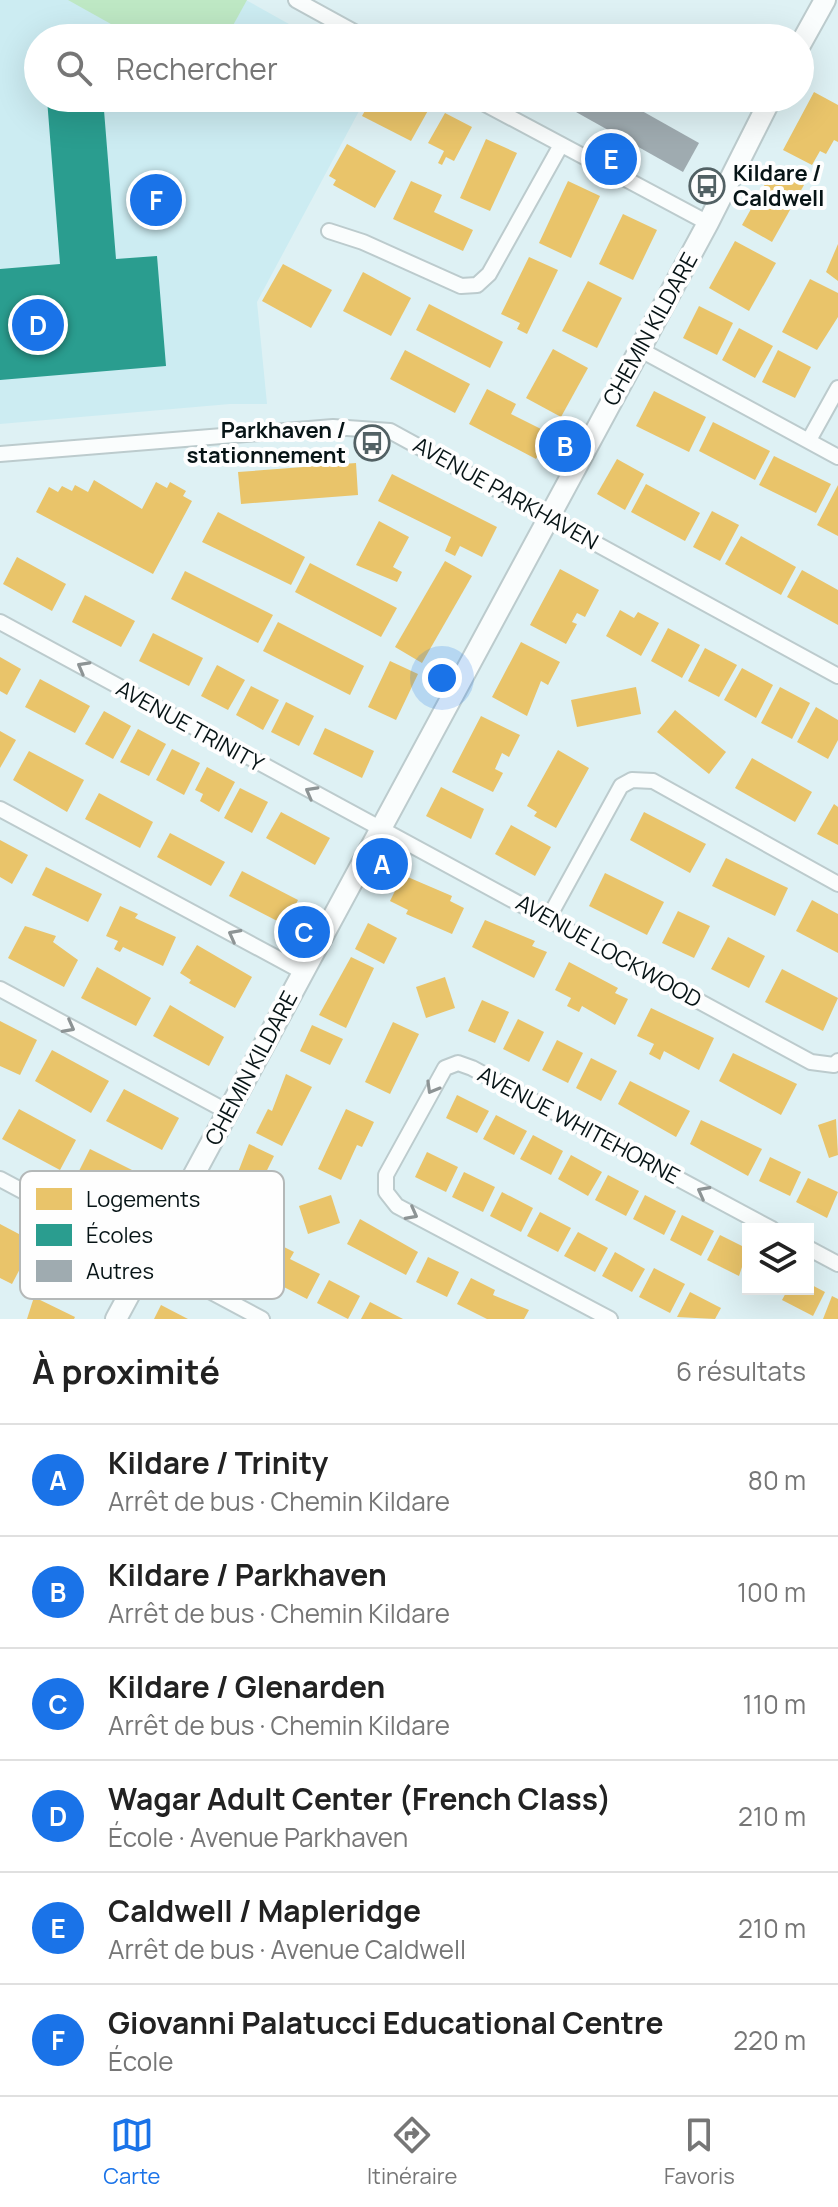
<!DOCTYPE html>
<html lang="fr">
<meta charset="utf-8">
<style>
:root{--surface:#fff;--page:#f2f2f2;--text:#222;--muted:#767676;--line:#e0e0e0;--accent:#1a73e8}
body{margin:0;font-family:Manrope,sans-serif;background:var(--page);color:var(--text)}
.controls{position:absolute;right:24px;bottom:24px;display:grid;overflow:hidden;border-radius:0px;box-shadow:0 8px 32px #0002}
.controls button{width:72px;height:72px;display:grid;place-items:center;padding:0;border:0;border-bottom:2px solid var(--line);background:var(--surface);color:var(--text);font:40px sans-serif}
.you{position:absolute;left:442px;top:678px;width:28px;height:28px;margin:-20px;border:6px solid #fff;border-radius:50%;background:#1a73e8;box-shadow:0 0 0 12px #1a73e833}
.badge{display:grid;place-items:center;width:52px;height:52px;border-radius:50%;background:var(--accent);color:#fff;font-size:26px;font-weight:700}
.pin{position:absolute;translate:-50% -50%;border:4px solid #fff;box-shadow:0 2px 8px #0006}
.list{margin:0;padding:0;list-style:none}
h2{display:flex;justify-content:space-between;align-items:center;height:104px;margin:0;padding:0 32px;font-size:34px}
h2 small{font-size:26px;font-weight:400;color:var(--muted)}
.list li{display:grid;grid-template-columns:52px 1fr auto;gap:24px;align-items:center;box-sizing:border-box;height:112px;padding:0 32px;border-top:2px solid var(--line)}
.list b{display:block;font-size:30px;white-space:nowrap}
.list p{margin:0;font-size:26px;white-space:nowrap;color:var(--muted)}
.list em{font-size:26px;font-style:normal;color:var(--muted)}
.icon{flex:none;width:44px;height:44px;fill:none;stroke:currentColor;stroke-width:2;stroke-linecap:round;stroke-linejoin:round}
.map{position:relative;flex:none;width:838px;height:1319px;overflow:hidden}
.search{position:absolute;background:var(--surface);box-shadow:0 8px 32px #0002;left:24px;right:24px;top:24px;height:88px;display:flex;align-items:center;gap:20px;box-sizing:border-box;padding:0 28px;border-radius:44px;color:var(--muted);font-size:30px}
.sheet{height:776px;background:var(--surface)}
nav{display:flex;justify-content:space-around;align-items:center;box-sizing:border-box;height:112px;border-top:2px solid var(--line);background:var(--surface);font-size:22px;color:var(--muted)}
nav a{display:grid;justify-items:center;gap:4px}
nav .on{color:var(--accent)}
.map>svg:first-child{display:block}
.built{fill:#ccecf2}
.green{fill:#bee8c4}
.homes{fill:#e9c46a}
.schools{fill:#2a9d8f}
.building{fill:#9fabb0}
.lines{fill:none;stroke-linecap:round;stroke-linejoin:round}
.street-casing{stroke:#bccbcd;stroke-width:18}
.secondary-casing{stroke:#bccbcd;stroke-width:24}
.street{stroke:#fafdfd;stroke-width:14}
.secondary{stroke:#fafdfd;stroke-width:20}
.oneway{stroke:#8d9495}
.labels{text-anchor:middle;stroke-width:8;stroke-linejoin:round;paint-order:stroke}
.poi-label{font-size:22px;font-weight:bold;fill:#071416;stroke:#fefefe;text-anchor:start}
.street-label{font-size:22px;fill:#071416;stroke:#fefefe}
.key{fill:#fefefe;stroke:#b4b8b8;stroke-width:2}
.key-label{font-size:22px;fill:#071416}
</style>
<div class="map">
<svg width="838" height="1319" viewBox="0 0 838 1319">
<rect width="100%" height="100%" fill="#def1f4"/>
<!-- built -->
<path class="built" d="M0 0H246L314 38H38V98H366L257 302 267 404H230L0 424Z"/>
<!-- green -->
<path class="green" d="M68 0H247L226 38H136Z"/>
<!-- homes -->
<g class="homes">
<path d="M814 92 838 105V142L834 140 826 154 820 151 812 165 783 150Z"/>
<path d="M372 98H413L430 107 411 141 362 116Z"/>
<path d="M445 113 472 127 454 161 446 157 442 165 438 163 444 151 428 143Z"/>
<path d="M486 139 517 153 490 211 460 198Z"/>
<path d="M347 144 396 171 375 208 333 185 336 180 329 176Z"/>
<path d="M774 168 804 185 772 242 742 225Z"/>
<path d="M411 181 442 195 434 212 473 230 463 251 393 219Z"/>
<path d="M568 181 600 196 571 258 539 243Z"/>
<path d="M623 214 657 230 633 280 599 264Z"/>
<path d="M735 241 776 263 749 311 709 288Z"/>
<path d="M838 244V281L826 272Z"/>
<path d="M529 257 558 270 527 334 517 329 520 323 501 314Z"/>
<path d="M283 264 332 290 311 328 262 301Z"/>
<path d="M363 272 411 298 391 336 343 311Z"/>
<path d="M810 279 838 293V317L817 350 782 332Z"/>
<path d="M588 281 622 298 597 348 562 331Z"/>
<path d="M429 304 503 342 490 368 416 330Z"/>
<path d="M699 306 733 323 717 355 683 338Z"/>
<path d="M739 328 773 346 755 378 722 360Z"/>
<path d="M553 349 588 368 561 417 526 398Z"/>
<path d="M405 350 470 384 455 413 390 379Z"/>
<path d="M778 350 811 367 795 398 762 382Z"/>
<path d="M487 389 516 404 511 414 549 433 536 459 469 424Z"/>
<path d="M654 391 706 417 689 452 636 426Z"/>
<path d="M713 422 770 451 755 480 699 451Z"/>
<path d="M774 456 831 484 816 513 759 485Z"/>
<path d="M617 459 644 474 625 510 597 494Z"/>
<path d="M356 463 358 495 241 504 238 472Z"/>
<path d="M392 474 497 527 482 557 460 546 455 556 445 551 451 537 378 501Z"/>
<path d="M94 480 142 509 156 482 167 488 170 482 186 491 183 496 192 501 153 574 36 512 49 487 58 492 62 486 72 491 75 485 88 492Z"/>
<path d="M646 484 700 513 685 541 631 512Z"/>
<path d="M838 485V536L817 525Z"/>
<path d="M712 511 739 525 720 561 693 547Z"/>
<path d="M218 512 305 557 291 585 202 542Z"/>
<path d="M379 521 409 537 393 567 402 572 397 582 356 565Z"/>
<path d="M741 536 796 567 781 595 725 564Z"/>
<path d="M17 557 66 584 52 611 3 584Z"/>
<path d="M445 561 472 576 422 663 395 647Z"/>
<path d="M310 563 397 608 381 637 295 592Z"/>
<path d="M560 569 599 590 585 617 577 613 572 622 577 624 566 644 530 625Z"/>
<path d="M802 570 838 590V625L787 597Z"/>
<path d="M185 571 273 615 258 643 171 599Z"/>
<path d="M85 595 135 621 121 647 72 622Z"/>
<path d="M620 610 634 618 638 612 659 623 641 656 606 636Z"/>
<path d="M278 622 364 666 350 695 263 651Z"/>
<path d="M668 628 700 645 682 678 651 661Z"/>
<path d="M153 633 203 658 189 686 139 661Z"/>
<path d="M521 642 560 662 548 685 541 681 527 716 492 697Z"/>
<path d="M705 648 737 665 719 697 688 681Z"/>
<path d="M0 657 21 669 7 695 0 691Z"/>
<path d="M390 661 418 674 396 720 368 707Z"/>
<path d="M217 665 245 680 228 710 201 696Z"/>
<path d="M742 668 773 685 756 718 724 700Z"/>
<path d="M40 679 90 706 75 733 25 707Z"/>
<path d="M251 686 279 700 263 730 236 715Z"/>
<path d="M636 687 641 714 577 727 571 700Z"/>
<path d="M780 687 810 703 792 739 761 723Z"/>
<path d="M286 702 314 716 299 746 271 732Z"/>
<path d="M816 707 838 720V740L828 759 797 742Z"/>
<path d="M675 710 726 752 709 774 657 732Z"/>
<path d="M104 711 131 726 113 759 85 744Z"/>
<path d="M481 716 520 735 509 757 502 753 495 769 503 773 493 792 452 772Z"/>
<path d="M325 728 374 751 362 778 313 754Z"/>
<path d="M138 729 166 744 149 776 120 762Z"/>
<path d="M0 731 16 740 0 768Z"/>
<path d="M172 749 200 763 184 795 156 780Z"/>
<path d="M558 750 589 768 556 828 534 816 537 812 527 806Z"/>
<path d="M29 751 84 780 67 812 13 780Z"/>
<path d="M752 758 812 792 795 822 735 788Z"/>
<path d="M207 767 235 782 219 812 200 801 203 794 195 790Z"/>
<path d="M441 787 484 809 471 839 426 816Z"/>
<path d="M240 788 268 802 252 833 224 818Z"/>
<path d="M99 793 153 822 140 848 85 819Z"/>
<path d="M834 804 838 807V845L817 834Z"/>
<path d="M281 812 330 838 315 865 266 838Z"/>
<path d="M644 812 706 844 690 873 630 840Z"/>
<path d="M511 825 551 847 535 876 495 854Z"/>
<path d="M170 833 225 862 211 886 157 857Z"/>
<path d="M0 840 28 855 12 884 0 877Z"/>
<path d="M726 858 788 888 775 916 712 886Z"/>
<path d="M46 867 102 894 88 922 32 895Z"/>
<path d="M242 871 298 900 285 925 229 896Z"/>
<path d="M605 873 664 902 647 935 589 906Z"/>
<path d="M403 875 452 896 450 901 464 908 452 934 406 914 408 910 390 901Z"/>
<path d="M812 900 838 914V953L796 931Z"/>
<path d="M120 906 138 914 135 918 176 937 163 966 123 947 120 952 114 949 118 941 106 936Z"/>
<path d="M678 911 710 926 694 958 662 943Z"/>
<path d="M485 920 535 941 532 946 547 952 534 978 472 947Z"/>
<path d="M368 923 397 938 384 964 355 949Z"/>
<path d="M25 926 56 936 53 942 78 960 64 987 8 958Z"/>
<path d="M728 937 765 956 749 988 711 969Z"/>
<path d="M197 945 252 977 235 1008 189 983 191 980 180 973Z"/>
<path d="M351 957 374 968 346 1028 319 1015Z"/>
<path d="M569 962 618 988 615 993 628 999 615 1025 582 1006 579 1012 567 1006 571 998 555 990Z"/>
<path d="M97 967 151 998 136 1026 81 998Z"/>
<path d="M782 969 838 998 823 1031 765 1002Z"/>
<path d="M445 977 455 1008 426 1018 416 987Z"/>
<path d="M482 1000 509 1012 495 1043 468 1031Z"/>
<path d="M170 1005 224 1037 209 1066 153 1036Z"/>
<path d="M651 1008 714 1038 699 1070 664 1051 660 1060 649 1054 654 1044 637 1036Z"/>
<path d="M518 1019 544 1032 529 1062 503 1049Z"/>
<path d="M0 1021 37 1040 20 1075 0 1066Z"/>
<path d="M393 1022 419 1034 390 1094 365 1082Z"/>
<path d="M312 1025 343 1039 330 1065 300 1051Z"/>
<path d="M557 1040 583 1053 568 1083 542 1070Z"/>
<path d="M52 1050 109 1081 91 1113 35 1081Z"/>
<path d="M733 1053 797 1084 781 1115 719 1081Z"/>
<path d="M591 1058 617 1071 601 1101 576 1088Z"/>
<path d="M286 1074 312 1087 282 1146 256 1133 268 1109 272 1111Z"/>
<path d="M630 1081 690 1111 676 1137 618 1104Z"/>
<path d="M124 1089 179 1118 162 1150 106 1121Z"/>
<path d="M457 1095 489 1111 477 1133 446 1118Z"/>
<path d="M19 1109 76 1140 60 1170 2 1139Z"/>
<path d="M346 1109 374 1122 362 1147 357 1145 341 1180 318 1169Z"/>
<path d="M496 1115 527 1131 514 1155 483 1139Z"/>
<path d="M836 1119 838 1155 829 1158 818 1125Z"/>
<path d="M701 1120 762 1149 748 1176 690 1144Z"/>
<path d="M533 1135 563 1151 551 1175 520 1159Z"/>
<path d="M249 1144 274 1156 245 1215 218 1202 230 1178 235 1180Z"/>
<path d="M90 1149 148 1178 133 1208 75 1179Z"/>
<path d="M427 1152 458 1167 446 1192 415 1177Z"/>
<path d="M571 1155 602 1172 588 1196 558 1179Z"/>
<path d="M770 1157 801 1172 790 1196 759 1181Z"/>
<path d="M464 1172 495 1187 483 1212 452 1197Z"/>
<path d="M608 1175 639 1191 626 1216 595 1200Z"/>
<path d="M808 1178 838 1192 827 1218 796 1202Z"/>
<path d="M502 1192 533 1208 521 1232 490 1216Z"/>
<path d="M331 1195 340 1223 308 1234 299 1206Z"/>
<path d="M645 1195 676 1211 664 1235 633 1219Z"/>
<path d="M540 1212 571 1228 558 1252 527 1236Z"/>
<path d="M682 1215 714 1231 701 1256 670 1240Z"/>
<path d="M360 1219 418 1252 406 1275 347 1244Z"/>
<path d="M0 1224 34 1242 12 1284 0 1278Z"/>
<path d="M578 1232 608 1248 595 1272 564 1256Z"/>
<path d="M720 1235 748 1249 739 1276 707 1260Z"/>
<path d="M261 1241 276 1249 278 1244 294 1252 290 1259 320 1274 307 1299 247 1268Z"/>
<path d="M615 1252 645 1269 632 1292 602 1276Z"/>
<path d="M428 1257 459 1272 447 1297 416 1282Z"/>
<path d="M654 1268 685 1284 670 1313 639 1297Z"/>
<path d="M471 1278 495 1290 493 1295 529 1310 524 1319H487L457 1304Z"/>
<path d="M329 1280 360 1296 348 1319 317 1303Z"/>
<path d="M808 1283 825 1292 813 1316 782 1300 788 1289H808Z"/>
<path d="M690 1292 721 1308 715 1319 677 1317Z"/>
<path d="M832 1296 838 1299V1319H823Z"/>
<path d="M34 1297 75 1317 74 1319H27Z"/>
<path d="M370 1302 403 1319H361Z"/>
<path d="M161 1305 188 1319H154Z"/>
</g>
<!-- schools -->
<path class="schools" d="M103 98 116 259 157 256 166 366 0 380V269L60 264 47 99Z"/>
<!-- building -->
<path class="building" d="M551 98H619L699 143 683 172Z"/>
<g class="lines">
<defs>
<g id="street">
<path d="M296 0 365 38"/>
<path d="M474 98 708 223"/>
<path d="M329 231 363 242 461 286 477 285 489 274 561 145"/>
<path d="M639 349 838 457"/>
<path d="M809 440 838 388"/>
<path d="M0 454 333 427 390 431 838 676"/>
<path d="M0 622 811 1062 834 1065 838 1061"/>
<path d="M0 809 303 972"/>
<path d="M549 917 621 786 632 780 653 781 838 884"/>
<path d="M0 989 228 1112"/>
<path d="M0 1179 262 1319"/>
<path d="M808 1248 838 1264"/>
<path d="M610 1319 397 1206 386 1192V1175L445 1068 458 1063 472 1068 772 1229"/>
</g>
<g id="secondary">
<path d="M800 45 825 0"/>
<path d="M116 1319 708 223 771 98"/>
</g>
</defs>
<!-- street casing -->
<use href="#street" class="street-casing"/>
<!-- secondary casing -->
<use href="#secondary" class="secondary-casing"/>
<!-- street -->
<use href="#street" class="street"/>
<!-- secondary -->
<use href="#secondary" class="secondary"/>
</g>
<!-- one-way arrows -->
<defs><path id="oneway-chevron" d="M-2-3.5L2.5 0L-2 3.5" fill="none" stroke-width="1.6" stroke-linecap="round" stroke-linejoin="round" transform="scale(2)"/></defs>
<g class="oneway">
<use href="#oneway-chevron" transform="translate(83 667) rotate(-151)"/>
<use href="#oneway-chevron" transform="translate(311 792) rotate(-151)"/>
<use href="#oneway-chevron" transform="translate(234 935) rotate(-152)"/>
<use href="#oneway-chevron" transform="translate(69 1027) rotate(28)"/>
<use href="#oneway-chevron" transform="translate(432 1088) rotate(120)"/>
<use href="#oneway-chevron" transform="translate(703 1192) rotate(-152)"/>
<use href="#oneway-chevron" transform="translate(412 1214) rotate(28)"/>
</g>
<!-- icons -->
<defs>
<symbol id="bus-ring" viewBox="-11 -11 22 22"><circle r="9.5" fill="#fefefe" stroke="#526164" stroke-width="1.5"/><path d="M-5-6H5V4H4V6H2V4H-2V6H-4V4H-5ZM-3.5-4V0h7V-4ZM-3.5 1.2v1.5H-2V1.2ZM2 1.2v1.5H3.5V1.2Z" fill="#526164"/></symbol>
</defs>
<g fill-rule="evenodd">
<use href="#bus-ring" x="687" y="166" width="40" height="40"/>
<use href="#bus-ring" x="352" y="423" width="40" height="40"/>
</g>
<g class="labels">
<!-- poi labels -->
<g class="poi-label">
<text x="733" y="181">Kildare /<tspan x="733" dy="25">Caldwell</tspan></text>
<text x="346" y="438" text-anchor="end">Parkhaven /<tspan x="346" dy="25">stationnement</tspan></text>
</g>
<!-- street labels -->
<g class="street-label">
<text transform="translate(650 329) rotate(-61)" y="8">CHEMIN KILDARE</text>
<text transform="translate(506 493) rotate(29)" y="8">AVENUE PARKHAVEN</text>
<text transform="translate(190 726) rotate(29)" y="8">AVENUE TRINITY</text>
<text transform="translate(609 951) rotate(29)" y="8">AVENUE LOCKWOOD</text>
<text transform="translate(251 1068) rotate(-62)" y="8">CHEMIN KILDARE</text>
<text transform="translate(579 1125) rotate(28)" y="8">AVENUE WHITEHORNE</text>
</g>
</g>
<!-- legend -->
<rect x="20" y="1171" width="264" height="128" rx="12" class="key"/>
<rect x="36" y="1188" width="36" height="22" fill="#e9c46a"/>
<rect x="36" y="1224" width="36" height="22" fill="#2a9d8f"/>
<rect x="36" y="1260" width="36" height="22" fill="#9fabb0"/>
<g class="key-label">
<text x="86" y="1207">Logements</text>
<text x="86" y="1243">Écoles</text>
<text x="86" y="1279">Autres</text>
</g>
</svg>
<div class="controls">
<button><svg class="icon" aria-label="layers" viewBox="0 0 24 24"><path d="M12 4l9 5-9 5-9-5zM3 14l9 5 9-5"/></svg></button>
</div>
<div class="you"></div>
<div class="pin badge" style="left:382px;top:864px">A</div>
<div class="pin badge" style="left:565px;top:446px">B</div>
<div class="pin badge" style="left:304px;top:932px">C</div>
<div class="pin badge" style="left:38px;top:325px">D</div>
<div class="pin badge" style="left:611px;top:159px">E</div>
<div class="pin badge" style="left:156px;top:200px">F</div>
<div class="search"><svg class="icon" aria-label="search" viewBox="0 0 24 24"><circle cx="10" cy="10" r="6"/><path d="M15 15l6 6"/></svg>Rechercher</div>
</div>
<section class="sheet">
<h2>À proximité<small>6 résultats</small></h2>
<ul class="list">
<li><span class="badge">A</span><div><b>Kildare / Trinity</b><p>Arrêt de bus · Chemin Kildare</p></div><em>80 m</em></li>
<li><span class="badge">B</span><div><b>Kildare / Parkhaven</b><p>Arrêt de bus · Chemin Kildare</p></div><em>100 m</em></li>
<li><span class="badge">C</span><div><b>Kildare / Glenarden</b><p>Arrêt de bus · Chemin Kildare</p></div><em>110 m</em></li>
<li><span class="badge">D</span><div><b>Wagar Adult Center (French Class)</b><p>École · Avenue Parkhaven</p></div><em>210 m</em></li>
<li><span class="badge">E</span><div><b>Caldwell / Mapleridge</b><p>Arrêt de bus · Avenue Caldwell</p></div><em>210 m</em></li>
<li><span class="badge">F</span><div><b>Giovanni Palatucci Educational Centre</b><p>École</p></div><em>220 m</em></li>
</ul>
</section>
<nav>
<a class="on"><svg class="icon" aria-label="map" viewBox="0 0 24 24"><path d="M3 6l6-2 6 2 6-2v14l-6 2-6-2-6 2zM9 4v14M15 6v14"/></svg>Carte</a>
<a><svg class="icon" aria-label="directions" viewBox="0 0 24 24"><path d="M12 3l9 9-9 9-9-9zM9 14v-3h6M13 9l2 2-2 2"/></svg>Itinéraire</a>
<a><svg class="icon" aria-label="saved" viewBox="0 0 24 24"><path d="M7 4h10v16l-5-4-5 4z"/></svg>Favoris</a>
</nav>
